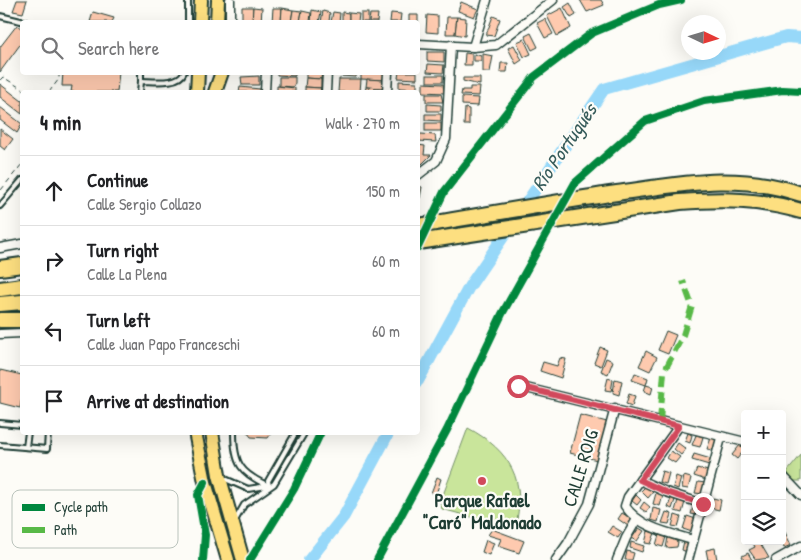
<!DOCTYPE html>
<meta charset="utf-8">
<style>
:root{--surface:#fff;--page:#f6f6f6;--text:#202124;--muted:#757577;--line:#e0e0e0}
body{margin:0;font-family:"Patrick Hand",sans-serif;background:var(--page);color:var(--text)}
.controls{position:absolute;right:15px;bottom:15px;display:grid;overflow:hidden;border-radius:5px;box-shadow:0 5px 20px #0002}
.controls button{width:45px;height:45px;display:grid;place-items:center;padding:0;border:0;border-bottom:1px solid var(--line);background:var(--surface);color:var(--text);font:25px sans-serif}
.compass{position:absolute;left:681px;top:15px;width:45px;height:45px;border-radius:50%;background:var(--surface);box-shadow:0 5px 20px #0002;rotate:94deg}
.stop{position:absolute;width:15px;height:15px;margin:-11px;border:4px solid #d1495b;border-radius:50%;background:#fff}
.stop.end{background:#d1495b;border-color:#fff;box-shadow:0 1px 5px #0008}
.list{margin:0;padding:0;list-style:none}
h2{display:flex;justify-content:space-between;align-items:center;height:65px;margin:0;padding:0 20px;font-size:21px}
h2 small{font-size:16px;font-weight:400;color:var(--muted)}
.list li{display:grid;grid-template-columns:32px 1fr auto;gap:15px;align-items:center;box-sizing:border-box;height:70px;padding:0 20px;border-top:1px solid var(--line)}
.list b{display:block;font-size:19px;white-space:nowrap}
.list p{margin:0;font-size:16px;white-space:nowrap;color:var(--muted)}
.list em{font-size:16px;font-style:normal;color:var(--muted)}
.icon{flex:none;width:28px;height:28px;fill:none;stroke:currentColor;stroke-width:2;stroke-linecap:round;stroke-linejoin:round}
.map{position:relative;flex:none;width:801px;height:560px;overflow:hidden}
.search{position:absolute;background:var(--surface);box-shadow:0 5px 20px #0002;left:20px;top:20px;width:400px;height:55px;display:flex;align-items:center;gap:12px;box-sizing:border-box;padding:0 18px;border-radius:5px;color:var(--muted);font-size:19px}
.panel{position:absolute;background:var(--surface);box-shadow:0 5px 20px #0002;left:20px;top:90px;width:400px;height:345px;border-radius:5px}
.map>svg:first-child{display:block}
.green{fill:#c9e59b;stroke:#749168}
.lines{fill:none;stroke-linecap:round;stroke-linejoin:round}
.river{stroke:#97d8f9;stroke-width:12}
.building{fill:#fecaaf;stroke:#1f3d34}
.service-casing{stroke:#1f3d34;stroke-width:8}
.minor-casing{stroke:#1f3d34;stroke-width:11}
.trunk-casing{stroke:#1f3d34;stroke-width:16}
.motorway-casing{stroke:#1f3d34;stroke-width:18}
.path{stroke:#1f3d34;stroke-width:1;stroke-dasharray:5 4;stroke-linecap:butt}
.service{stroke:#fdfcf7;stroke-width:4}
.minor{stroke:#fdfcf7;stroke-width:8}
.trunk{stroke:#fddf80;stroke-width:12}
.motorway{stroke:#fddf80;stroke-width:14}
.quiet{stroke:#58b947;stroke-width:6;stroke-dasharray:12 6;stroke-linecap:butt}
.cycleway-casing{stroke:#fdfcf7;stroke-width:11}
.cycleway{stroke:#00873e;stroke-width:8}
.route{stroke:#d1495b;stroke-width:6}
.poi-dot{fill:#d1495b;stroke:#fdfcf7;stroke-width:2}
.labels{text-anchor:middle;stroke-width:4.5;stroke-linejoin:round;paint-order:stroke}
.street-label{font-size:19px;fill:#1f3d34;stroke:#fdfcf7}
.poi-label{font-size:19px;font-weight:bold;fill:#1f3d34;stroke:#fdfcf7}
.water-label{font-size:20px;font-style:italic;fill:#375c5b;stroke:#fdfcf7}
.key{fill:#fdfcf7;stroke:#bac3bc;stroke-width:1}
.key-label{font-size:14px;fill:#1f3d34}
</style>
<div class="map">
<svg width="801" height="560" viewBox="0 0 801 560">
<rect width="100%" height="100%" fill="#fdfcf7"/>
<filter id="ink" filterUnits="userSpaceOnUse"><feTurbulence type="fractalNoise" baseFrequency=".02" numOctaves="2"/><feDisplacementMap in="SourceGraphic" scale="10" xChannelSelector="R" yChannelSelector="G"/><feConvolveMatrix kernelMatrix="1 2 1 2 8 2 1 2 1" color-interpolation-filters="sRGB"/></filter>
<g filter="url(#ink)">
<!-- green -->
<g class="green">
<path d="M468 428C511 451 527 481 515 529L442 509 440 503Z"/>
<path d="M801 455V481H793L787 472Z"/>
</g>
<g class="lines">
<!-- river -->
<g class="river">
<path d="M418 381 469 287 604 89 786 37 801 38"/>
<path d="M309 560 344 516 389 432"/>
</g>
</g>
<!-- building -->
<g class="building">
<path d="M17 0H27L23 13 13 11Z"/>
<path d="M580 0H601L604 5 587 12Z"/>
<path d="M461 2 478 9 474 17 458 11Z"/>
<path d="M570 3 576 15 571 18 564 7Z"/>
<path d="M242 7H253L252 22H242Z"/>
<path d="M253 7 262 8 261 22H252Z"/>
<path d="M273 8H282L281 22H272Z"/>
<path d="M282 8 293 10 291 22H281Z"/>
<path d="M562 8 571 28 557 36 547 16Z"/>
<path d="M293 10 302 11 300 22H291Z"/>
<path d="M312 10 321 12 319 22H311Z"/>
<path d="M302 11 311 13 310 22H300Z"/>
<path d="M323 11 330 13 329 22H321Z"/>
<path d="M93 12 114 18 112 22H90Z"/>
<path d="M333 12 340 13 339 22H331Z"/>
<path d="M342 12 349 13V22H342Z"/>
<path d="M349 13 359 14 358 22H349Z"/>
<rect x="361" y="13" width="7" height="9"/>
<path d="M391 13 401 14 400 22H390Z"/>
<path d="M370 14H378L377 22H369Z"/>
<path d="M409 15H418V23L409 22Z"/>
<path d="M427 15 438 16V33L426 32Z"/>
<path d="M493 16 500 19 494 36 486 35Z"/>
<path d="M447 17H457L455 34H446Z"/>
<path d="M457 17 466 18 465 36 455 34Z"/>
<path d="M545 19 553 34 545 38 537 23Z"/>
<path d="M17 25 22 29V42L0 72V47Z"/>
<path d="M531 33 538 47 532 50 525 36Z"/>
<path d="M524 39 531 54 524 57 517 42Z"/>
<path d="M514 45 522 60 516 64 508 48Z"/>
<path d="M427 52H444V62L427 61Z"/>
<path d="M465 53 472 54V65H464Z"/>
<path d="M474 54 481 56V61H474Z"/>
<path d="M483 54 493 56 490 72H483Z"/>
<path d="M501 63H508L507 72H500Z"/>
<path d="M428 64 444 65 443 73 427 72Z"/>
<path d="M63 72H119L117 92H71L72 86H62Z"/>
<path d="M277 72H295V76L277 75Z"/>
<path d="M306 72H322L321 79 306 78Z"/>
<path d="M340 72H357L356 77 340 76Z"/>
<path d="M361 72H384L383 80 361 79Z"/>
<path d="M399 72H417V79L398 78Z"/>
<rect x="427" y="75" width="16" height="7"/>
<path d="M259 76V85H242L241 77Z"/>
<path d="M279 77H295V83L293 87 279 86Z"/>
<path d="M306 78 321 79V88L305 87Z"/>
<path d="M463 78H480V85L463 81Z"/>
<path d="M339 79H361L360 92H338Z"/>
<path d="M367 79 383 80V88L366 87Z"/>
<path d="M399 81 417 82V89L399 88Z"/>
<path d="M423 83 443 84 444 93 423 92Z"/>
<path d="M0 84 22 101V114L0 97Z"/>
<path d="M277 86 295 88V92H277Z"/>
<path d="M240 87 260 89V92H239Z"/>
<path d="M305 87 321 88 320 92H305Z"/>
<path d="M366 87 383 88V92H365Z"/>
<path d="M470 87H480L479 96 461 95 462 90H470Z"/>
<path d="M426 94H441L443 102H426Z"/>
<path d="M462 97 479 98 478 106 462 105Z"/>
<path d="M427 104 441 105V111H427Z"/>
<path d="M0 107 22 124 17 133 0 120Z"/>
<path d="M465 108 469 109V125H464Z"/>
<path d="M425 114H441V121L425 120Z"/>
<rect x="425" y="123" width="16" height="8"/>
<path d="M0 129 13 139 5 150 0 146Z"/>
<path d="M421 134 435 135 436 142 418 141V135Z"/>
<path d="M418 145 425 146 424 155H431L422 164 418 163Z"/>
<path d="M418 186 422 187 420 198 418 197Z"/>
<path d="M666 331 676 335 668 354 658 350Z"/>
<path d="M600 347 607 350 601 366 594 363Z"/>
<path d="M646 351 657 357 650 371 639 366Z"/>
<path d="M560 358 566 359 561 378 540 371 543 362 557 366Z"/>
<path d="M606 358 613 361 608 374 601 371Z"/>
<path d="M0 370 22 375V396L20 408 0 403Z"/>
<path d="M635 373 648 378 646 385 632 380Z"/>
<path d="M608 378 613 380 611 391 605 390Z"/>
<path d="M615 379 622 381 619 395 613 393Z"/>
<path d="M646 385 653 387 651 394 644 391Z"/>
<path d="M629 394 635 396 632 406 626 404Z"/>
<path d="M580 415 607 422 597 460 570 453Z"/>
<path d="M247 432H272L268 438 251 437Z"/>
<path d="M688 433 692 435 690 443 685 441Z"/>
<path d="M696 435 703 437 700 447 692 445Z"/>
<path d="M711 438 717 439 713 450 707 449Z"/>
<path d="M678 443 686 449 681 455 674 449Z"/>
<path d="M740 445 745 449 737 459 732 455Z"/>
<path d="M671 451 680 457 675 463 667 458Z"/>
<path d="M694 454 711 459 709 465 692 460Z"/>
<path d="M697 468 708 471 706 480 694 476Z"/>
<path d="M662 471 669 473 666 484 659 482Z"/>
<path d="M676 476 681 478 678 489 673 487Z"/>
<path d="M684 476 691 478 688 489 682 488Z"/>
<path d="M437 477 441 479 436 494 431 493Z"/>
<path d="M698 482 705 483 702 494 695 493Z"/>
<path d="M647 485 653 492 648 498 641 491Z"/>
<path d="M656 493 663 495 660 506 653 504Z"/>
<path d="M636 495 641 500 637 505 632 501Z"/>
<path d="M671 498 675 500 672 509 668 507Z"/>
<path d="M713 498 721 500 719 510 711 508Z"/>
<path d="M678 500 685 502 682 513 675 511Z"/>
<path d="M644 502 650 507 646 512 640 508Z"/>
<path d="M694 504 699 506 697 515 691 514Z"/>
<path d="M653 508 661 510 658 522 651 520Z"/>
<path d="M666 512 672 514 669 524 662 523Z"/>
<path d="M622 513 632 519 628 526 618 519Z"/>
<path d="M675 515 681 517 678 527 672 526Z"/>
<path d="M687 516 696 519 692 532 683 529Z"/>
<path d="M612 526 622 532 618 538 608 532Z"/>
<path d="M639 528 644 531 637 541 632 538Z"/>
<path d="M492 529 524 541 519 553 498 546 501 539 488 535Z"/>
<path d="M784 530 791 545 784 548 780 541H782Z"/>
<path d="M648 531 655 533 651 544 645 543Z"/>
<path d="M659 535 666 537 663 547 656 545Z"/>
<path d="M668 537 678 542 677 547 666 548Z"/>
<path d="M486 540 494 543 489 555 482 552Z"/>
<path d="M684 541 690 542 687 552 682 550Z"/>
<path d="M752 541H759L769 558 756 560 749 550 755 547Z"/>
<path d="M631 542 644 546 642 552 630 548Z"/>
<path d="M715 548 717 560H708L706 550Z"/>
<path d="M627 551 634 553 632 560H625Z"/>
<path d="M748 553 752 560H744L742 556Z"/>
</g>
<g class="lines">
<defs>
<g id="service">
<path d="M188 0V22"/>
<path d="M0 16 25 22"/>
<path d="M141 81V72"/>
<path d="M140 92 141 81C153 81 179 85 184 72"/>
<path d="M0 206 22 180"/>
<path d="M0 423 22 425"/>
<path d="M234 432C234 464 240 473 269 486"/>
<path d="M0 445 47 449 48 432"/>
<path d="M26 447 28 432"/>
<path d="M223 478 248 489 267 486"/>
<path d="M269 486 268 481 296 432"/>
<path d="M236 519 244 505 274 484 305 432"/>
</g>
<g id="minor">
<path d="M230 22V0"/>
<path d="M418 44 473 47 496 45 553 0"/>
<path d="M473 47 487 0"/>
<path d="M265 92 266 72"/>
<path d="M326 92 327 72"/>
<path d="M387 92 388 72"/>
<path d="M418 175 436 161 446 139 451 45"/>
<path d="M0 248 22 244"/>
<path d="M0 334 22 333"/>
<path d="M518 386 745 442"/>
<path d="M679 426 628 497 625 506C640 528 669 533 693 540"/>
<path d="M782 475 801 495"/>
<path d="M640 480 666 492 703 504"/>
<path d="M556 560 568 543 589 504 615 408"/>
<path d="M617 560 626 538 637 519"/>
<path d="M688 560 721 438"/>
<path d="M776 560 801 546"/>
</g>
<g id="trunk">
<path d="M200 22 201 0"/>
<path d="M217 22 218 0"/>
<path d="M197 92 198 72"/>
<path d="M215 92 222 72"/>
<path d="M195 432 205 482 228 560"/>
<path d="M212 432 219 475 243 560"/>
</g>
<g id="motorway">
<path d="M418 226C484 215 550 203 617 193 682 184 737 172 801 194"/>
<path d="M418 242 680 202C722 199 760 199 801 211"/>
<path d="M0 268 22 265"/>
<path d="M0 289 22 286"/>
<path d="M0 304 22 302"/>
<path d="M0 320H22"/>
</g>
</defs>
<!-- service casing -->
<use href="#service" class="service-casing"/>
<!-- minor casing -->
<use href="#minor" class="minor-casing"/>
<!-- trunk casing -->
<use href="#trunk" class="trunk-casing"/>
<!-- motorway casing -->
<use href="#motorway" class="motorway-casing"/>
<!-- path -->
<g class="path">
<path d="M0 80 3 77 27 92"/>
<path d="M49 92 59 79V72"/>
<path d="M1 190 22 164"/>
</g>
<!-- service -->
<use href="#service" class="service"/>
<!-- minor -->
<use href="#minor" class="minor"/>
<!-- trunk -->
<use href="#trunk" class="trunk"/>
<!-- motorway -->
<use href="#motorway" class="motorway"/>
<!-- quiet -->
<path class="quiet" d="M660 421 664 372 683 335 692 306 683 281"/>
<defs>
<g id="cycleway">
<path d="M418 247 444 192 534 77 592 33 659 5 681 0"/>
<path d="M203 560 205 535 198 495 205 482"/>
<path d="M250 560 294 489 321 432"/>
<path d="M377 560 447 430 502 314 575 183 645 121 704 101 783 90 801 91"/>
</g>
</defs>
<!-- cycleway casing -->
<use href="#cycleway" class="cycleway-casing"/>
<!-- cycleway -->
<use href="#cycleway" class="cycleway"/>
</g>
</g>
<g class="lines" filter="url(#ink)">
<!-- route -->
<path class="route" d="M518 386 679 426 640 480 666 492 703 504"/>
</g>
<!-- markers -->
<circle class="poi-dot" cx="482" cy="481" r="5"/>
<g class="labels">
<!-- street labels -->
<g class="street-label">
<text transform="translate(580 468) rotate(-73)" y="7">CALLE ROIG</text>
</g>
<!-- poi labels -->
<g class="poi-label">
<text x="482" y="507">Parque Rafael<tspan x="482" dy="22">"Caró" Maldonado</tspan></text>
</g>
<!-- water labels -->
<g class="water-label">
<text transform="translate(564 147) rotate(-56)" y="7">Río Portugués</text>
</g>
</g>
<!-- legend -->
<rect x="12" y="490" width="166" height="58" rx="8" class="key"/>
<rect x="22" y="504" width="23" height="7" fill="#00873e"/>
<rect x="22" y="527" width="23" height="6" fill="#58b947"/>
<g class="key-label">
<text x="54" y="512">Cycle path</text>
<text x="54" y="535">Path</text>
</g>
</svg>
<div class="controls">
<button>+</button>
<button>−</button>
<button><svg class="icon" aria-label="layers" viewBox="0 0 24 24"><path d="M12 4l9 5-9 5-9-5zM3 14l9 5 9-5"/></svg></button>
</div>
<svg class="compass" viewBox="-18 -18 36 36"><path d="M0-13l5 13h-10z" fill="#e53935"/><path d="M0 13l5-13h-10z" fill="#757577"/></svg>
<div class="stop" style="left:518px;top:386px"></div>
<div class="stop end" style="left:703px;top:504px"></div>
<div class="search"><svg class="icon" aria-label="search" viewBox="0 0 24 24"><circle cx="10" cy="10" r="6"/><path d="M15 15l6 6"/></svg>Search here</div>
<section class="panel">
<h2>4 min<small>Walk · 270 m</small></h2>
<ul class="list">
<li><svg class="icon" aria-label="ahead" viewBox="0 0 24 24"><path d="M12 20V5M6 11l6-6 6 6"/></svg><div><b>Continue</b><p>Calle Sergio Collazo</p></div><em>150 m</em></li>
<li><svg class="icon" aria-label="right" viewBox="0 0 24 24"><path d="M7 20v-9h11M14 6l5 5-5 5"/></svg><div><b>Turn right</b><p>Calle La Plena</p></div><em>60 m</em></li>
<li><svg class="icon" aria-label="left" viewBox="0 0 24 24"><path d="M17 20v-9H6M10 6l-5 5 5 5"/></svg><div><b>Turn left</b><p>Calle Juan Papo Franceschi</p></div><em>60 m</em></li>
<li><svg class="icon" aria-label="arrive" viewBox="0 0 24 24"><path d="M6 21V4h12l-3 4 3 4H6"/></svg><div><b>Arrive at destination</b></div></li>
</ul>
</section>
</div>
